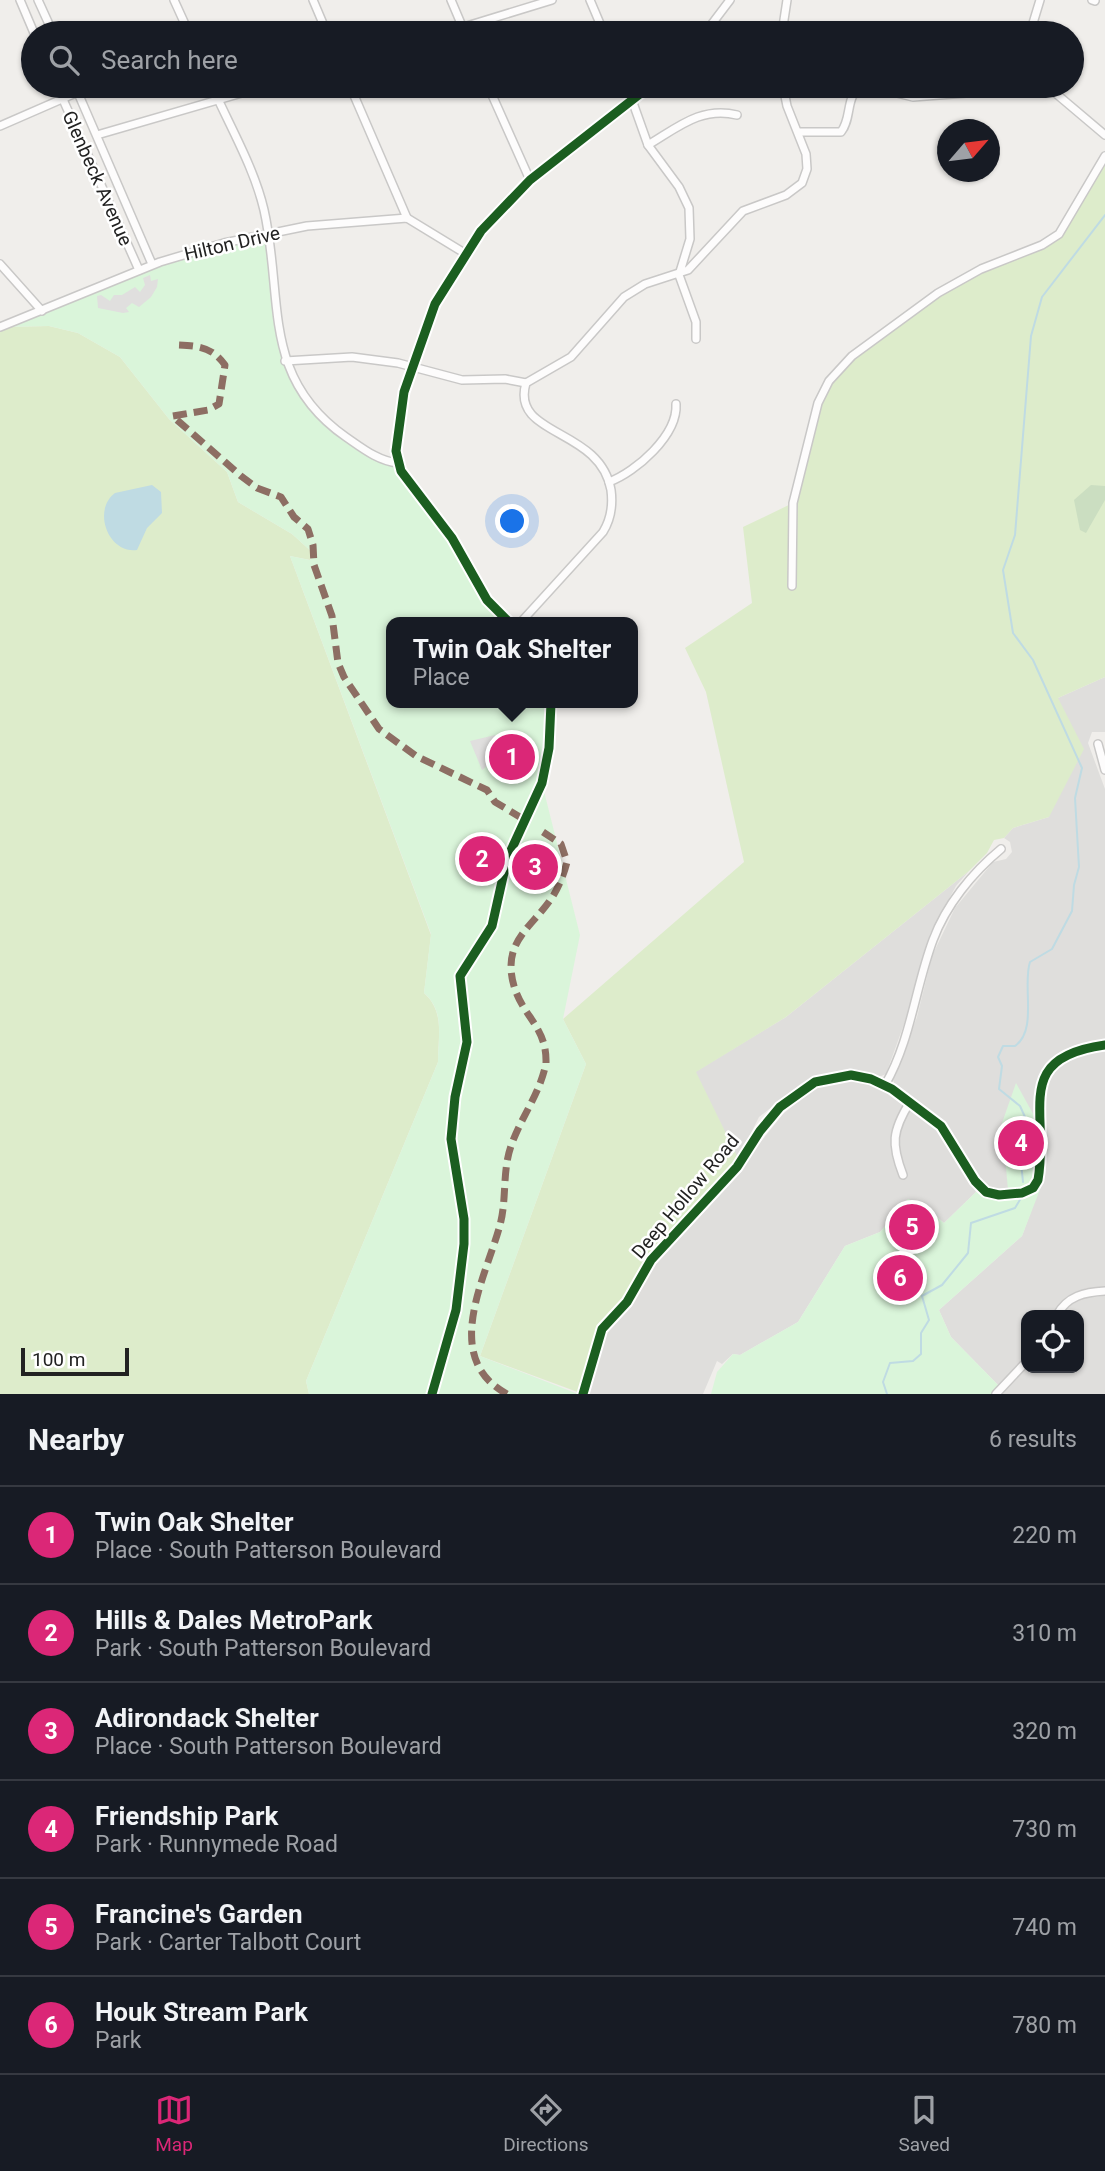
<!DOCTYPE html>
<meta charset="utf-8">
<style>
:root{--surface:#171b24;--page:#242831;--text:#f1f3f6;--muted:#9ea1a6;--line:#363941;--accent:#db2777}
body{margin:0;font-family:Roboto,sans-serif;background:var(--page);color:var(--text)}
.controls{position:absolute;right:21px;bottom:21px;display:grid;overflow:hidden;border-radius:14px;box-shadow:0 2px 5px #0004}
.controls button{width:63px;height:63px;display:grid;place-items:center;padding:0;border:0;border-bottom:2px solid var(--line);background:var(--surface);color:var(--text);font:35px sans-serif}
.compass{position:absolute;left:937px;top:119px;width:63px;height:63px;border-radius:50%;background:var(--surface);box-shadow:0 2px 5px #0004;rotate:62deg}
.scale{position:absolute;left:21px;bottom:18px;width:108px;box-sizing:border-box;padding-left:7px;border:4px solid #222;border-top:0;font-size:19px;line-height:24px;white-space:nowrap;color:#222;-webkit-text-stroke:5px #fff;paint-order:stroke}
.you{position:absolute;left:513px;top:522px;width:24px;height:24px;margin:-18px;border:5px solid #fff;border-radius:50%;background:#1a73e8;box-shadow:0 0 0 10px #1a73e833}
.badge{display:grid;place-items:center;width:46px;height:46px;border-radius:50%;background:var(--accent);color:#fff;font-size:23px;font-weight:700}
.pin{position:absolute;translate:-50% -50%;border:4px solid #fff;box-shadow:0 2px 7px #0006}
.popup{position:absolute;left:386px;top:617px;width:252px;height:91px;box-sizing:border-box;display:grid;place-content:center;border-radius:14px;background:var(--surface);filter:drop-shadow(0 2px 5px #0005);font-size:23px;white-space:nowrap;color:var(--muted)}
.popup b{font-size:26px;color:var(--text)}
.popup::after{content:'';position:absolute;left:50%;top:100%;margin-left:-14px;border:14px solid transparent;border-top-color:var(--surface)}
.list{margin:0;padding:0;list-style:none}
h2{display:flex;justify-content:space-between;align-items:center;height:91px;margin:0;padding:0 28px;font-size:30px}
h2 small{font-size:23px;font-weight:400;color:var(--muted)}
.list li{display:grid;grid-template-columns:46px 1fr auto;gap:21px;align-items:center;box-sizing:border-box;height:98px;padding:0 28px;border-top:2px solid var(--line)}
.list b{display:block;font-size:26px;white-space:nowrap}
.list p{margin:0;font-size:23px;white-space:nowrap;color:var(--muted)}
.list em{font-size:23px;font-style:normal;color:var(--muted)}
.icon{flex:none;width:38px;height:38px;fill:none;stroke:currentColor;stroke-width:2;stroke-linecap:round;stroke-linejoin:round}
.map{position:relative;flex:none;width:1105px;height:1394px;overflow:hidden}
.search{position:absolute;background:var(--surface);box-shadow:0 2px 5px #0004;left:21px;right:21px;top:21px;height:77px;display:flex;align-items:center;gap:18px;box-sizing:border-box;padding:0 24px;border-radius:38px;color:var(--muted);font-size:26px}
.sheet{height:679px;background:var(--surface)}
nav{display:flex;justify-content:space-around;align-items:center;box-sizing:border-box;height:98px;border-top:2px solid var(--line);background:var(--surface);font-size:19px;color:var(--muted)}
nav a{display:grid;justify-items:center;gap:4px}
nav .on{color:var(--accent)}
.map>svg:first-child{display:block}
.residential{fill:#dfdedc}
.grass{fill:#ddeccb}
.forest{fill:#cbdec1}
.park{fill:#daf5da}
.parking{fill:#e0dfde}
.water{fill:#bfdbe3}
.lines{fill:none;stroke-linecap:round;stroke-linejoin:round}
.stream{stroke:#bfdbe3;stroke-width:2}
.minor-casing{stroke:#c9c8c7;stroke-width:10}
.minor{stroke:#fdfcfc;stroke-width:7}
.quiet{stroke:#8d6e63;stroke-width:7;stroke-dasharray:14 7;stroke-linecap:butt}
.cycleway-casing{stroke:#fff;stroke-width:13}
.cycleway{stroke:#1b5e20;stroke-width:9}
.labels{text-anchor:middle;stroke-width:5;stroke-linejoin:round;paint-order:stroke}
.street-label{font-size:19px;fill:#222;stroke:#fff}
</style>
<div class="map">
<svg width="1105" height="1394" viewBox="0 0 1105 1394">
<rect width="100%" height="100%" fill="#f0eeeb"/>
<!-- residential -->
<g class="residential">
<path d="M1105 677V732H1092L1088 743 1105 789V1040L1075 1045 1047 1062 1040 1078 1037 1098 1035 1176 1025 1188 992 1189 972 1172 944 1123 897 1089 893 1080 917 1017 932 956 955 908 993 862 1006 859 1012 852 1010 842 1004 838 1013 828 1049 817 1058 698Z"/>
<path d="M969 871 956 886 930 934 908 1013 886 1074 879 1077 848 1071 834 1072 802 1083 759 1117 738 1159 695 1072 786 1017Z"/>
<path d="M1091 1051 1105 1052V1288H1087L1073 1294 1059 1304 1053 1315H1026V1354L999 1386 951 1337 939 1310 1022 1236 1043 1178 1044 1100 1048 1079 1057 1065 1073 1055Z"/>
<path d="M838 1080 862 1081 886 1090 931 1122 946 1138 976 1192 944 1223 922 1204 908 1200 880 1232 845 1246 798 1322 740 1355 733 1354 722 1364 717 1361 703 1394H589L603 1336 634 1298 655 1260 732 1178 783 1114 814 1088Z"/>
<path d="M1105 1294V1394H1000L1026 1368H1079V1315H1060L1080 1297Z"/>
</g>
<!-- grass -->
<g class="grass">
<path d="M1105 156V677L1058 698 1084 749 1049 817 1013 828 1004 838 994 840 987 853 969 871 786 1017 696 1072 740 1162 660 1248 634 1292 602 1329 583 1394 480 1356 586 1064 563 1019 744 862 706 692 685 648 752 603 743 527 793 503 818 403 841 366 938 293 1059 234Z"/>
<path d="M49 326 78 333 120 357 169 419 227 472 238 502 292 534 313 553 310 560 290 556 431 935 424 993C445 1012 438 1036 438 1062L306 1381 309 1394H0V327Z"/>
</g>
<!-- forest -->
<path class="forest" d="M1091 485 1105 486V500L1086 533 1080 530 1074 500Z"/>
<!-- park -->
<g class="park">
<path d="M268 234 276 318 302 396 351 440 398 463 436 514 481 590 509 622H391V703H551L542 783 580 935 563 1019 586 1064 480 1356 578 1394H309L306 1381 438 1062C438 1036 445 1011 424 993L431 934 290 556 310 560 313 553 292 534 238 502 227 472 169 419 120 357 78 333 49 326 0 327 152 264Z"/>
<path d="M1016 1083 1037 1121V1164L1029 1185 1008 1190 1002 1123Z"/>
<path d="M1041 1187 1022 1236 939 1310 951 1337 999 1386 993 1394H711L717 1372 733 1354 740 1355 798 1322 845 1246 880 1232 908 1199 922 1204 944 1223 976 1192C994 1203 1025 1200 1041 1187Z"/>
</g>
<!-- parking -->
<g class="parking">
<path d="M150 275 151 281 158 279 157 287 151 297 139 307 132 303 126 308 129 312 123 313 98 308 97 296 101 295 110 301 114 295H122L135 287 140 292 145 285 143 278Z"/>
<path d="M495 735 502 754 482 770 470 741Z"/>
</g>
<!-- water -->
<path class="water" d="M152 485 161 492 162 513 147 528 137 550C108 554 92 510 115 493Z"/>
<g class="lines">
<!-- stream -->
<g class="stream">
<path d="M1023 1182 1020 1153 1029 1139 1030 1128 1020 1106 999 1089 1002 1066 998 1057 1003 1046H1015C1038 1030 1022 985 1030 962L1052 949 1072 911 1074 885 1079 867 1075 798 1082 768 1033 660 1013 633 1003 570 1015 535 1031 336 1042 297 1105 215"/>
<path d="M887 1394 883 1382 890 1363 913 1361 921 1354V1333L929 1320 922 1296 942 1285 968 1253 971 1223 1015 1208 1021 1198"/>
</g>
<defs>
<g id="minor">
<path d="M20 0 34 33"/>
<path d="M38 0 53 33"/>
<path d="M174 0 189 33"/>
<path d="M313 0 327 33"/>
<path d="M451 0 465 33"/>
<path d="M590 0 604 33"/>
<path d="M1092 0 1095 1"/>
<path d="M444 33 552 0"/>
<path d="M705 33 730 0"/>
<path d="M782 33 787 0"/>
<path d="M884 33V32"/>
<path d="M1030 33 1040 0"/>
<path d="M57 86 139 270"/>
<path d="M75 86 152 264"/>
<path d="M212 86C229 125 254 167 264 210 284 298 260 377 346 437 362 448 378 461 398 463"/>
<path d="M350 86 407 218"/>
<path d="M488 86 530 180"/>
<path d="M627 86 648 145 679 187 689 208 690 239 679 275 696 322V339"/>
<path d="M869 86 913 97 966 93 989 86"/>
<path d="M1047 86 1105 135"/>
<path d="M0 126 78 92"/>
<path d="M799 132H841C853 117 844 95 863 86"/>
<path d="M97 135 266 86"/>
<path d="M648 145C677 128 701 106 737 115"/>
<path d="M0 264 42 311"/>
<path d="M0 327 160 262 224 243 307 226 407 218 466 254"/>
<path d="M285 361 352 357 398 363 462 380 505 379 526 383"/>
<path d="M609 482C636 472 678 435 676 404"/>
<path d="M792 586 793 503 818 403 829 381 852 356 938 293 981 269 1042 245 1059 234 1105 156"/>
<path d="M509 622 487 600 452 538 401 471 396 451 404 392 435 304 481 231 530 180 650 86"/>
<path d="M521 622 603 532C611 519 613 505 611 490 600 427 510 437 526 383L571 357 624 297 645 284 688 270 743 211 786 195 802 183 807 169 806 154 787 106 783 86"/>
<path d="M1098 744 1105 770"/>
<path d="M885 1085C911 1040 915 988 933 940 946 905 972 873 1001 849"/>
<path d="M903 1175C891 1144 892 1131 910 1102"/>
<path d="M1057 1315C1067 1296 1085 1292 1105 1291"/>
<path d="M432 1394 456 1310 464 1244V1219L451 1139 455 1097 467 1042 460 976 492 926 507 859 542 783 549 748 551 703"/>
<path d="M583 1394 602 1329 627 1302 651 1260 737 1167 760 1131 780 1107 815 1082 851 1075 871 1079 892 1089 941 1126 975 1181 986 1192 999 1195 1022 1193 1033 1188 1038 1180C1050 1111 1011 1058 1105 1045"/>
<path d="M996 1394 1026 1362"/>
</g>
</defs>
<!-- minor casing -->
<use href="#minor" class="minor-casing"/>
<!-- minor -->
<use href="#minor" class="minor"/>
<!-- quiet -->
<g class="quiet">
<path d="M173 416 208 410 219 404 225 365C212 347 199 346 178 345"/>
<path d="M177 420 241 476 257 488 281 497 294 517 308 529 313 545 314 565 332 616 338 663 344 677 379 729 416 756 487 790 495 802 525 820"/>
<path d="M507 1394C440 1358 486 1277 500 1225 507 1199 502 1172 511 1146 521 1117 540 1094 546 1063 547 1027 523 1017 514 986 501 941 533 927 553 896 559 886 564 874 567 862L561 844 543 832"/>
</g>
<defs>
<g id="cycleway">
<path d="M509 622 487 600 452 538 401 471 396 451 404 392 435 304 481 231 530 180 650 86"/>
<path d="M432 1394 456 1310 464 1244V1219L451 1139 455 1097 467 1042 460 976 492 926 507 859 542 783 549 748 551 703"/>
<path d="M583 1394 602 1329 627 1302 651 1260 737 1167 760 1131 780 1107 815 1082 851 1075 871 1079 892 1089 941 1126 975 1181 986 1192 999 1195 1022 1193 1033 1188 1038 1180C1050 1111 1011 1058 1105 1045"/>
</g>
</defs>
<!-- cycleway casing -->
<use href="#cycleway" class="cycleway-casing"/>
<!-- cycleway -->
<use href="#cycleway" class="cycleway"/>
</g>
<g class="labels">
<!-- street labels -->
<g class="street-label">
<text transform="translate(98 178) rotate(66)" y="7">Glenbeck Avenue</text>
<text transform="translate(232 243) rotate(-13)" y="7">Hilton Drive</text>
<text transform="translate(685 1196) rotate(-50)" y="7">Deep Hollow Road</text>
</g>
</g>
</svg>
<div class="controls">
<button><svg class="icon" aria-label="locate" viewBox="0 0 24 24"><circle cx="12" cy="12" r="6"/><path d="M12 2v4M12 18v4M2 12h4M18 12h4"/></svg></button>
</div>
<svg class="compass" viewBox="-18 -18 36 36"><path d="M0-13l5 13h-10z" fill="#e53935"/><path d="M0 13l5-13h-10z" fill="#9ea1a6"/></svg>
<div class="scale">100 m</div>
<div class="you"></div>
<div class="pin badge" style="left:512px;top:757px">1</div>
<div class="popup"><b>Twin Oak Shelter</b>Place</div>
<div class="pin badge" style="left:482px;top:859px">2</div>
<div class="pin badge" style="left:535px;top:867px">3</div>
<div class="pin badge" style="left:1021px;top:1143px">4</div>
<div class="pin badge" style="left:912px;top:1227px">5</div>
<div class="pin badge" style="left:900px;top:1278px">6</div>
<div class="search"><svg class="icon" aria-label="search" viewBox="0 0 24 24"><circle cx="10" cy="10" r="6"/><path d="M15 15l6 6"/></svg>Search here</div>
</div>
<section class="sheet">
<h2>Nearby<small>6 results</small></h2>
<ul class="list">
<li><span class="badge">1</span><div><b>Twin Oak Shelter</b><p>Place · South Patterson Boulevard</p></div><em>220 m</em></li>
<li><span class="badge">2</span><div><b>Hills &amp; Dales MetroPark</b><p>Park · South Patterson Boulevard</p></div><em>310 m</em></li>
<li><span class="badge">3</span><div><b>Adirondack Shelter</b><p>Place · South Patterson Boulevard</p></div><em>320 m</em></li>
<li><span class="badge">4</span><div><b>Friendship Park</b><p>Park · Runnymede Road</p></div><em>730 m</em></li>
<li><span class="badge">5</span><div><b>Francine's Garden</b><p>Park · Carter Talbott Court</p></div><em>740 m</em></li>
<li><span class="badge">6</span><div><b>Houk Stream Park</b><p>Park</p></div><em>780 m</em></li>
</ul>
</section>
<nav>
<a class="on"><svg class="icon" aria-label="map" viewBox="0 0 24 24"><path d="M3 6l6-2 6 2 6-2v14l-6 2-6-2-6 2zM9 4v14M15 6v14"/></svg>Map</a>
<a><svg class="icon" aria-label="directions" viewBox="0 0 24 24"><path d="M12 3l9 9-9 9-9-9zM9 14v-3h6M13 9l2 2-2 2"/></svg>Directions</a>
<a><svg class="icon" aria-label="saved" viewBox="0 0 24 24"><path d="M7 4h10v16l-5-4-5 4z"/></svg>Saved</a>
</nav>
